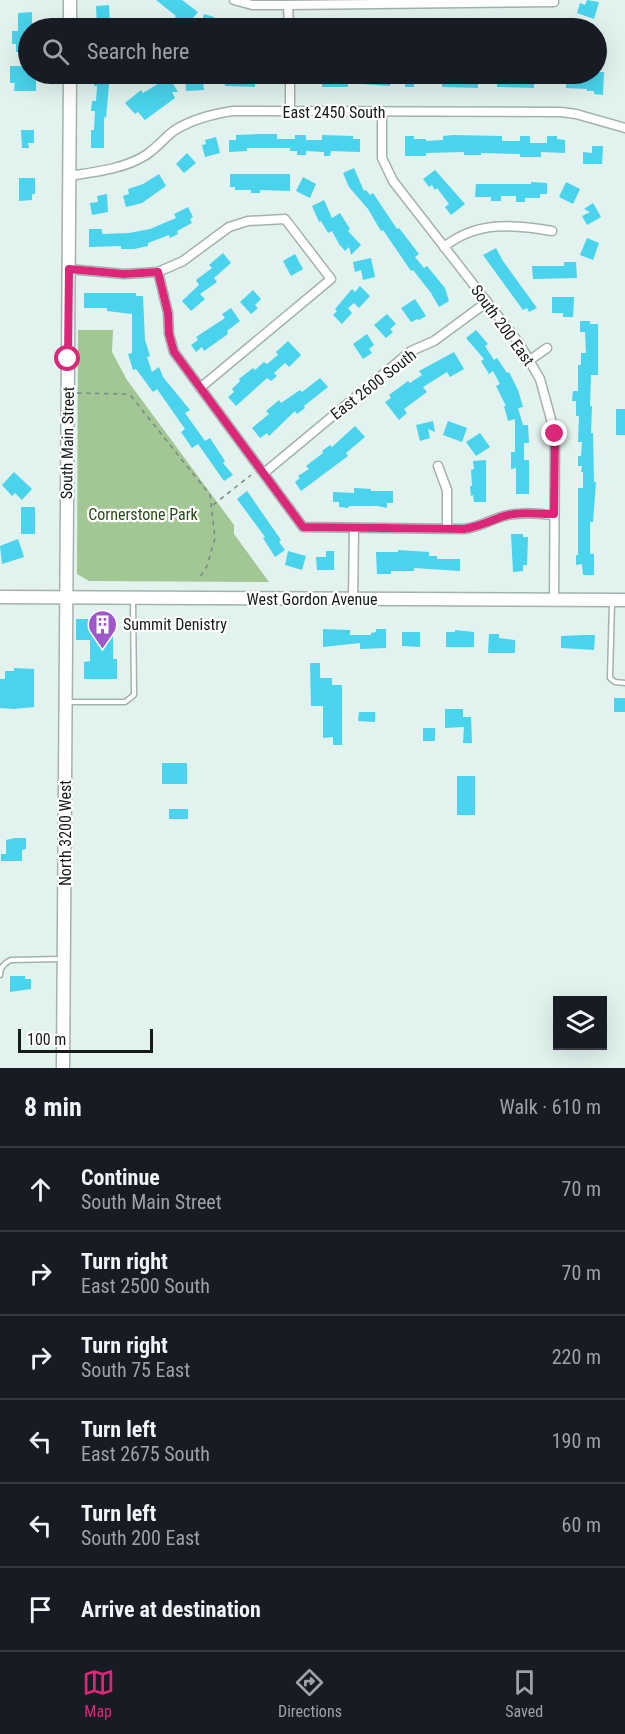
<!DOCTYPE html>
<meta charset="utf-8">
<style>
:root{--surface:#171b24;--page:#242831;--text:#f1f3f6;--muted:#9ea1a6;--line:#363941;--accent:#db2777}
body{margin:0;font-family:"Roboto Condensed",sans-serif;background:var(--page);color:var(--text)}
.controls{position:absolute;right:18px;bottom:18px;display:grid;overflow:hidden;border-radius:0px;box-shadow:0 6px 24px #0002}
.controls button{width:54px;height:54px;display:grid;place-items:center;padding:0;border:0;border-bottom:2px solid var(--line);background:var(--surface);color:var(--text);font:30px sans-serif}
.scale{position:absolute;left:18px;bottom:15px;width:135px;box-sizing:border-box;padding-left:6px;border:3px solid #161c1b;border-top:0;font-size:16px;line-height:21px;white-space:nowrap;color:#161c1b;-webkit-text-stroke:4px #fff;paint-order:stroke}
.stop{position:absolute;width:18px;height:18px;margin:-14px;border:4px solid #db2777;border-radius:50%;background:#fff}
.stop.end{background:#db2777;border-color:#fff;box-shadow:0 2px 6px #0008}
.list{margin:0;padding:0;list-style:none}
h2{display:flex;justify-content:space-between;align-items:center;height:78px;margin:0;padding:0 24px;font-size:26px}
h2 small{font-size:20px;font-weight:400;color:var(--muted)}
.list li{display:grid;grid-template-columns:39px 1fr auto;gap:18px;align-items:center;box-sizing:border-box;height:84px;padding:0 24px;border-top:2px solid var(--line)}
.list b{display:block;font-size:22px;white-space:nowrap}
.list p{margin:0;font-size:20px;white-space:nowrap;color:var(--muted)}
.list em{font-size:20px;font-style:normal;color:var(--muted)}
.icon{flex:none;width:33px;height:33px;fill:none;stroke:currentColor;stroke-width:2;stroke-linecap:round;stroke-linejoin:round}
.map{position:relative;flex:none;width:625px;height:1068px;overflow:hidden}
.search{position:absolute;background:var(--surface);box-shadow:0 6px 24px #0002;left:18px;right:18px;top:18px;height:66px;display:flex;align-items:center;gap:15px;box-sizing:border-box;padding:0 21px;border-radius:33px;color:var(--muted);font-size:22px}
.sheet{height:582px;background:var(--surface)}
nav{display:flex;justify-content:space-around;align-items:center;box-sizing:border-box;height:84px;border-top:2px solid var(--line);background:var(--surface);font-size:16px;color:var(--muted)}
nav a{display:grid;justify-items:center;gap:3px}
nav .on{color:var(--accent)}
.map>svg:first-child{display:block}
.green{fill:#a3c695}
.building{fill:#49d3ec}
.lines{fill:none;stroke-linecap:round;stroke-linejoin:round}
.lane-casing{stroke:#a2b2af;stroke-width:7}
.street-casing{stroke:#a2b2af;stroke-width:11}
.secondary-casing{stroke:#a2b2af;stroke-width:15}
.path{stroke:#7c8886;stroke-width:1.5;stroke-dasharray:4.5 4.5;stroke-linecap:butt}
.lane{stroke:#fff;stroke-width:4}
.street{stroke:#fff;stroke-width:8}
.secondary{stroke:#fff;stroke-width:12}
.route{stroke:#db2777;stroke-width:8}
.labels{text-anchor:middle;stroke-width:4.5;stroke-linejoin:round;paint-order:stroke}
.street-label{font-size:16px;fill:#161c1b;stroke:#fff}
.park-label{font-size:16px;fill:#284c18;stroke:#fff}
.poi-label{font-size:16px;fill:#161c1b;stroke:#fff;text-anchor:start}
</style>
<div class="map">
<svg width="625" height="1068" viewBox="0 0 625 1068">
<rect width="100%" height="100%" fill="#e1f2ef"/>
<!-- green -->
<path class="green" d="M78 330H113L112 352 127 380 234 525V534L269 582 89 581 77 574Z"/>
<!-- building -->
<g class="building">
<path d="M156 0H182L198 12 185 28 173 20 176 16Z"/>
<path d="M587 0 599 2 594 19 577 13 580 3 585 5Z"/>
<path d="M109 5 110 25H97L96 6Z"/>
<path d="M32 12V28H28V52H16V44H12V31H18V13Z"/>
<path d="M204 14 214 17 212 23 226 28H200Z"/>
<path d="M10 66H28V74H36V91H14L15 83H10Z"/>
<path d="M597 72H604L603 95 594 94V91H587V89L566 88V83L552 82 534 81V88L497 87 498 74Z"/>
<path d="M91 74H110L106 118 104 117V148H91V130H94L95 111H91L92 101H96L97 86H94V81H91Z"/>
<path d="M185 74H233V76L255 74V87L225 86 224 81H203L204 90 186 91Z"/>
<path d="M311 74H390V86L348 83V87H322V84H311Z"/>
<path d="M405 74H478V88L442 87V84H433V81H414V87H405Z"/>
<path d="M169 77 178 92H172L175 98 145 120 138 112 135 114 125 103 141 90 143 93Z"/>
<path d="M21 130H34V143H28L29 148H22Z"/>
<path d="M259 134H277V139H295V135H306V140H322V135L353 136V139H360V152L331 151 330 156H324V152L306 151V155H297V151H290V148H247V151L229 152V140H236V135Z"/>
<path d="M453 135 502 136V141H520V136H530V143H547V136H557V139L565 140V153L541 152V157H520V154L481 153V155H464V152L426 153V156H405V136H414V139H426V141L443 140V136Z"/>
<path d="M216 137 220 153 205 157 202 145 206 144 205 140Z"/>
<path d="M592 146H603L602 164H583V152L592 153Z"/>
<path d="M187 153 196 163 184 173 176 164Z"/>
<path d="M354 168 364 191 366 190 370 195 373 193 397 229 399 228 419 254 415 257 424 268 427 266 445 288 449 301 439 307 431 293 413 270 411 271 383 230 381 231 368 209 349 187 343 173Z"/>
<path d="M435 170 465 204 451 215 445 207 449 204 437 188 435 190 432 185 429 187 423 179Z"/>
<path d="M159 174 166 186 142 203 126 207 123 196 129 194 128 189 143 184Z"/>
<path d="M230 174H290V191L260 190V193H251V190H235V187H230Z"/>
<path d="M303 177 316 184 310 198 296 191Z"/>
<path d="M19 178H35V194H32V200L19 201Z"/>
<path d="M531 182 547 183V194H540V198H525V202H516V196H501V201H491V197H475L476 184H531Z"/>
<path d="M566 182 580 189 573 204 559 197Z"/>
<path d="M107 194 108 212 92 215 90 203 98 202 97 196Z"/>
<path d="M324 200 332 218 340 213 350 229 348 231 361 245 351 255 349 247 345 251 339 244 332 231 328 233 321 221 319 222 312 206Z"/>
<path d="M593 203 601 217 587 225 582 216 590 212 584 209Z"/>
<path d="M188 207 193 217 190 219 192 223 177 231 178 234 170 238 169 235 148 243V246L134 249H121V246L89 247V229H102V234L129 233 150 229 176 218 174 214Z"/>
<path d="M587 238 599 243 593 260 580 255Z"/>
<path d="M496 248 503 261 537 308 529 312 527 308 523 310 483 255Z"/>
<path d="M223 253 231 263 214 278 217 282 200 294 205 299 191 311 182 301 199 285 196 280 212 268 209 265Z"/>
<path d="M295 254 303 269 291 276 283 261Z"/>
<path d="M371 258 375 277 363 280 361 270 355 272 353 262Z"/>
<path d="M564 262H576L577 278 533 279 532 266H564Z"/>
<path d="M360 286 370 296 359 308 354 303 348 308 352 313 342 324 333 315 337 311 335 309 352 289 355 292Z"/>
<path d="M253 290 261 299 255 305 258 308 251 314 240 302Z"/>
<path d="M84 293H136V296H143L145 340 150 356 147 357 152 372 159 367 163 377 190 410 185 413 205 441 210 438 225 461 223 463 233 475 224 481 198 444 192 448 181 432 185 429 157 389 153 392 136 369 133 370 128 354 132 353V314L107 311V308H84Z"/>
<path d="M552 297H574L573 317H563V313H552Z"/>
<path d="M415 299 426 316 419 320 418 319 411 322 401 308Z"/>
<path d="M231 308 240 321 227 331 228 334 204 351 202 347 196 352 191 345 198 340 196 337 225 318 222 314Z"/>
<path d="M387 314 396 324 390 329 393 332 386 338 374 325Z"/>
<path d="M580 321H590V324H598V375H591L590 406H592L591 433H593L594 482H596L593 522H590V554H594V575H583L582 564 576 565V555H578V488H583V472H581L582 466H578V456H581L582 442H578L579 416H576V401H572L573 391H578V365H581V353H586L585 332H580Z"/>
<path d="M476 330 488 344 485 346 494 360 497 358 507 373 509 372 518 390 523 407 518 408 523 425H528L529 443H524V460H529V494H516V468L511 469V452H515V419L508 421 504 406H506L496 386 500 384 493 371 489 374 481 361 484 359 466 338Z"/>
<path d="M367 334 374 345 369 349 372 353 363 359 353 344Z"/>
<path d="M288 341 301 355 289 367 285 363 274 373 277 376 271 381 267 378 236 406 228 397 234 392 232 389 240 381 239 379 253 368 255 370 264 362 267 364 278 355 276 352Z"/>
<path d="M454 352 464 369 450 377 447 372 423 387 427 392 404 409 407 413 399 420 385 402 391 398 389 395 408 381 410 383 422 375 419 371Z"/>
<path d="M320 378 328 387 304 406 305 408 297 414 295 411 269 436 267 433 260 438 252 428 269 414 266 411 279 400 281 403 300 390 302 392Z"/>
<rect x="616" y="409" width="9" height="26"/>
<path d="M433 421 435 432 428 429 430 438 420 441 416 425Z"/>
<path d="M448 421 467 428 462 442 443 435Z"/>
<path d="M355 426 365 437 346 453 348 456 301 491 295 482 300 478 298 476 309 469 306 466 323 453 322 451 330 445 332 447Z"/>
<path d="M480 433 490 447 476 456 466 442Z"/>
<path d="M486 460V502H474L473 495 471 496 470 486H472L471 470 474 469 473 461Z"/>
<path d="M14 472 32 489 22 500 15 493 12 496 2 485Z"/>
<path d="M354 488 371 489V491H393V503H387V508L378 506H349L348 508 339 507V502H333V492L354 493Z"/>
<path d="M247 491 281 540 279 542 285 550 275 557 263 538 265 537 237 499Z"/>
<rect x="21" y="507" width="14" height="27"/>
<path d="M511 534H523V537H528L527 565H523V571L513 572Z"/>
<path d="M18 539 24 557 2 564 0 546Z"/>
<path d="M398 550 429 552V556H437V559H460V571L414 568V571H391V574H377L376 552H398Z"/>
<path d="M288 551 306 556 302 570 285 565Z"/>
<path d="M326 551H334V570H317L316 557H326Z"/>
<path d="M76 619H113V659H117V679H84V662L90 661V640H76Z"/>
<path d="M323 629 350 630V635H371V633L376 632V629H386V648L360 649V643L323 647Z"/>
<path d="M455 630 474 632V647H446V632H455Z"/>
<path d="M402 632H420V647L402 646Z"/>
<path d="M489 634H499V638L515 640V653H488Z"/>
<path d="M584 635H595L594 650 561 648V636Z"/>
<path d="M310 663H320V678H332V685H342V745H333V737L323 738V706H311Z"/>
<path d="M14 668 34 669V707L14 709 0 708V679H5V671H14Z"/>
<rect x="614" y="698" width="11" height="14"/>
<path d="M445 709H463V717H471L472 743H463L464 727 445 728Z"/>
<path d="M359 712H375V722L358 721Z"/>
<rect x="423" y="728" width="12" height="13"/>
<rect x="162" y="763" width="25" height="21"/>
<rect x="457" y="776" width="18" height="39"/>
<rect x="169" y="809" width="19" height="10"/>
<path d="M15 838H26V849L22 850V861H1V854H6V840Z"/>
<path d="M10 976H25V979H31V989L10 992Z"/>
</g>
<g class="lines">
<defs>
<g id="lane">
<path d="M612 601 610 678 615 682 625 683"/>
<path d="M69 702H125L134 695 133 599"/>
<path d="M0 975C0 967 4 963 11 960L60 959"/>
</g>
<g id="street">
<path d="M234 0 252 5H288L554 2V0"/>
<path d="M288 5 289 28"/>
<path d="M290 74V112"/>
<path d="M382 112V158L393 181 519 343 540 379 555 434 554 601"/>
<path d="M69 176C95 172 124 169 146 155 157 148 165 137 175 130 193 119 212 114 233 111L561 112 576 114 625 128"/>
<path d="M444 247C476 221 513 224 552 231"/>
<path d="M69 269 124 274 158 272 183 261 229 227 248 221 285 219 331 279 200 388"/>
<path d="M158 272 168 313 169 334 174 352 303 527 464 529C479 527 487 521 501 517 517 511 537 514 554 515"/>
<path d="M530 360 547 348"/>
<path d="M438 466 447 490V528"/>
<path d="M264 473 411 351 434 341 487 302"/>
<path d="M353 600 354 528"/>
</g>
<g id="secondary">
<path d="M70 28V0"/>
<path d="M0 597 625 600"/>
<path d="M63 1068 70 74"/>
</g>
</defs>
<!-- lane casing -->
<use href="#lane" class="lane-casing"/>
<!-- street casing -->
<use href="#street" class="street-casing"/>
<!-- secondary casing -->
<use href="#secondary" class="secondary-casing"/>
<!-- path -->
<g class="path">
<path d="M77 393 127 394 131 396 210 495 215 538 207 566 200 577"/>
<path d="M213 505 251 475"/>
</g>
<!-- lane -->
<use href="#lane" class="lane"/>
<!-- street -->
<use href="#street" class="street"/>
<!-- secondary -->
<use href="#secondary" class="secondary"/>
</g>
<g class="lines">
<!-- route -->
<path class="route" d="M68 359 69 269 124 274 158 272 168 313 169 334 174 352 303 527 464 529C480 526 487 522 501 517 517 511 537 514 554 514L555 434"/>
</g>
<!-- icons -->
<defs>
<symbol id="building-pin" viewBox="-11 -11 22 30"><path d="M0 17L-7.5 6A9.5 9.5 0 1 1 7.5 6Z" fill="#9f57cb" stroke="#fff"/><path d="M-4-6H4V6H1V3H-1V6H-4ZM-2.5-4.3h1.7v1.8h-1.7ZM.8-4.3h1.7v1.8H.8ZM-2.5-1h1.7V.8h-1.7ZM.8-1h1.7V.8H.8Z" fill="#fff"/></symbol>
</defs>
<g fill-rule="evenodd">
<use href="#building-pin" x="86" y="608" width="33" height="45"/>
</g>
<g class="labels">
<!-- street labels -->
<g class="street-label">
<text x="334" y="118">East 2450 South</text>
<text transform="translate(503 325) rotate(54)" y="6">South 200 East</text>
<text transform="translate(373 384) rotate(-38)" y="6">East 2600 South</text>
<text transform="translate(67 443) rotate(-89)" y="6">South Main Street</text>
<text x="312" y="605">West Gordon Avenue</text>
<text transform="translate(65 833) rotate(-90)" y="6">North 3200 West</text>
</g>
<!-- park labels -->
<g class="park-label">
<text x="143" y="520">Cornerstone Park</text>
</g>
<!-- poi labels -->
<g class="poi-label">
<text x="123" y="630">Summit Denistry</text>
</g>
</g>
</svg>
<div class="controls">
<button><svg class="icon" aria-label="layers" viewBox="0 0 24 24"><path d="M12 4l9 5-9 5-9-5zM3 14l9 5 9-5"/></svg></button>
</div>
<div class="scale">100 m</div>
<div class="stop" style="left:68px;top:359px"></div>
<div class="stop end" style="left:555px;top:434px"></div>
<div class="search"><svg class="icon" aria-label="search" viewBox="0 0 24 24"><circle cx="10" cy="10" r="6"/><path d="M15 15l6 6"/></svg>Search here</div>
</div>
<section class="sheet">
<h2>8 min<small>Walk · 610 m</small></h2>
<ul class="list">
<li><svg class="icon" aria-label="ahead" viewBox="0 0 24 24"><path d="M12 20V5M6 11l6-6 6 6"/></svg><div><b>Continue</b><p>South Main Street</p></div><em>70 m</em></li>
<li><svg class="icon" aria-label="right" viewBox="0 0 24 24"><path d="M7 20v-9h11M14 6l5 5-5 5"/></svg><div><b>Turn right</b><p>East 2500 South</p></div><em>70 m</em></li>
<li><svg class="icon" aria-label="right" viewBox="0 0 24 24"><path d="M7 20v-9h11M14 6l5 5-5 5"/></svg><div><b>Turn right</b><p>South 75 East</p></div><em>220 m</em></li>
<li><svg class="icon" aria-label="left" viewBox="0 0 24 24"><path d="M17 20v-9H6M10 6l-5 5 5 5"/></svg><div><b>Turn left</b><p>East 2675 South</p></div><em>190 m</em></li>
<li><svg class="icon" aria-label="left" viewBox="0 0 24 24"><path d="M17 20v-9H6M10 6l-5 5 5 5"/></svg><div><b>Turn left</b><p>South 200 East</p></div><em>60 m</em></li>
<li><svg class="icon" aria-label="arrive" viewBox="0 0 24 24"><path d="M6 21V4h12l-3 4 3 4H6"/></svg><div><b>Arrive at destination</b></div></li>
</ul>
</section>
<nav>
<a class="on"><svg class="icon" aria-label="map" viewBox="0 0 24 24"><path d="M3 6l6-2 6 2 6-2v14l-6 2-6-2-6 2zM9 4v14M15 6v14"/></svg>Map</a>
<a><svg class="icon" aria-label="directions" viewBox="0 0 24 24"><path d="M12 3l9 9-9 9-9-9zM9 14v-3h6M13 9l2 2-2 2"/></svg>Directions</a>
<a><svg class="icon" aria-label="saved" viewBox="0 0 24 24"><path d="M7 4h10v16l-5-4-5 4z"/></svg>Saved</a>
</nav>
